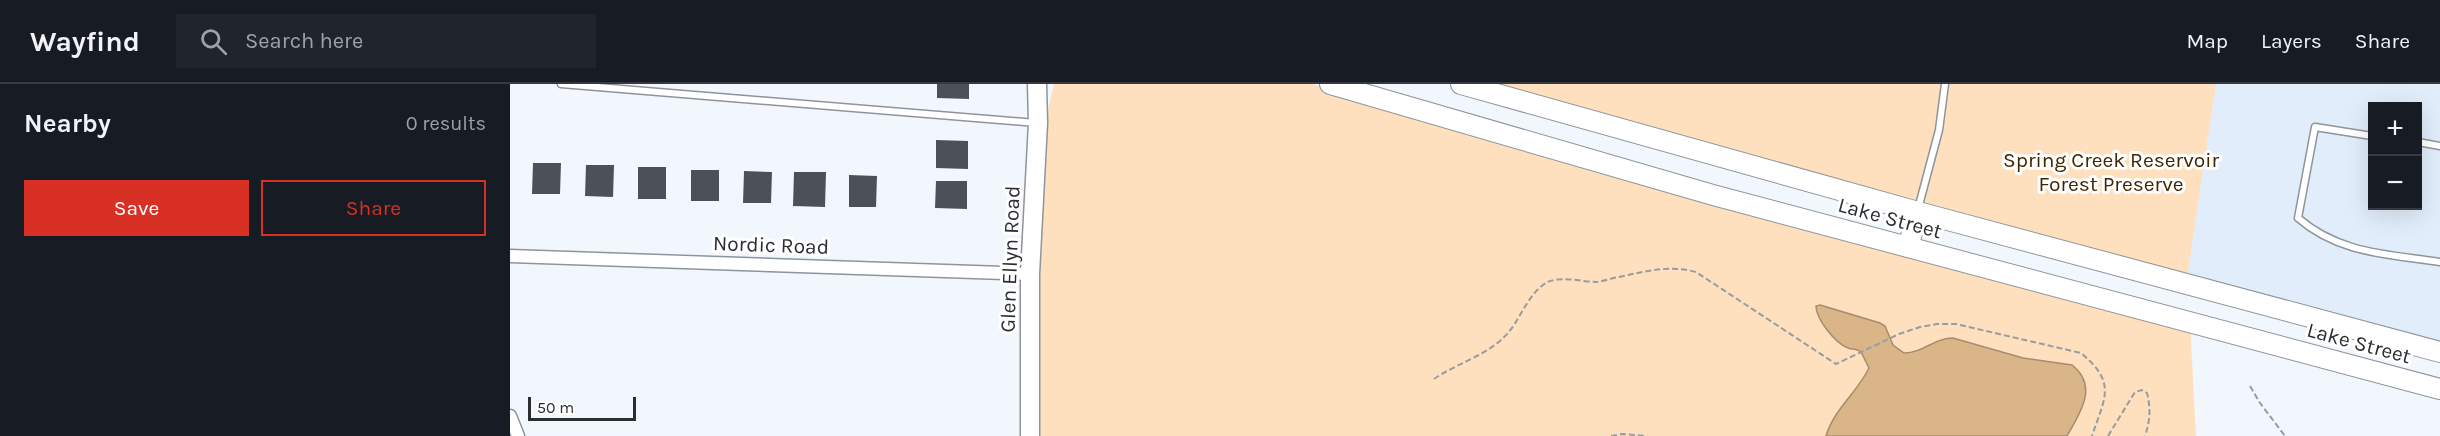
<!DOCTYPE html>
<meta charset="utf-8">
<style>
:root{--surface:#171b24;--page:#20242c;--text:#f1f3f6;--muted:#9ea1a6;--line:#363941;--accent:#d93025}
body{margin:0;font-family:Karla,sans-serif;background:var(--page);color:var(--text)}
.controls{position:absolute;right:18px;top:18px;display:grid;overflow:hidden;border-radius:0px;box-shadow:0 6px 24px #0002}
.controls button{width:54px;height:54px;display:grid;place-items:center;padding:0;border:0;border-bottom:2px solid var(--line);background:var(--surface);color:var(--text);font:30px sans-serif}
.scale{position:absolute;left:18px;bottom:15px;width:108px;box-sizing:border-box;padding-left:6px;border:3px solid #2b2d30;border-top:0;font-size:16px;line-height:21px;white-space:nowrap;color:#2b2d30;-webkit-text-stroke:4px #fff;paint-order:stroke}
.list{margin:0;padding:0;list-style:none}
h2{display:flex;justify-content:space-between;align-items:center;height:78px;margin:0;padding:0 24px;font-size:26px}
h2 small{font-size:20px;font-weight:400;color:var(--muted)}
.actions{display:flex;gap:12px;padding:18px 24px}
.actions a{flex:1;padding:14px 0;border:2px solid var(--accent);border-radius:0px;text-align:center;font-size:21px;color:var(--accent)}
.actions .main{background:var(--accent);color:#fff}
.icon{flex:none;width:33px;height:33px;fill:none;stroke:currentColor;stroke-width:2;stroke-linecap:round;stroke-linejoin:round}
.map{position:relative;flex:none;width:1930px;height:352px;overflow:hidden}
header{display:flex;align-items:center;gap:36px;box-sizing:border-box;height:84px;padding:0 30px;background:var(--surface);border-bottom:2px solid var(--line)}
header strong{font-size:28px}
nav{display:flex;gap:33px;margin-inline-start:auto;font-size:21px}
.search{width:420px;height:54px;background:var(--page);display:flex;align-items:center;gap:15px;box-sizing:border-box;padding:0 21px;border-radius:0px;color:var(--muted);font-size:22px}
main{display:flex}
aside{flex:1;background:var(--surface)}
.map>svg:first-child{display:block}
.built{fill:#e1edfb;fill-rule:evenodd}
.green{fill:#fee0be}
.water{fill:#dab588;stroke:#a68c6e;stroke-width:1.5}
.building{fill:#4c5158}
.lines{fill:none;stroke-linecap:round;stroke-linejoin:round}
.lane-casing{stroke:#8e949b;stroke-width:9}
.street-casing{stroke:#8e949b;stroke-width:15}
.secondary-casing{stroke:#8e949b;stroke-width:21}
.primary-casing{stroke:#8e949b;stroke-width:22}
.path{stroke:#989ca1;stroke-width:2;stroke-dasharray:6 3;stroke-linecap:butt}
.lane{stroke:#fff;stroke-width:6}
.street{stroke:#fff;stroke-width:12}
.secondary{stroke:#fff;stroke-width:18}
.primary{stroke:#fff;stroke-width:20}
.labels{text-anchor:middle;stroke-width:6;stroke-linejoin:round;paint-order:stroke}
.park-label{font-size:21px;fill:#402601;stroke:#fff}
.street-label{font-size:21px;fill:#2b2d30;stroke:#fff}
</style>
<header>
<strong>Wayfind</strong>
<div class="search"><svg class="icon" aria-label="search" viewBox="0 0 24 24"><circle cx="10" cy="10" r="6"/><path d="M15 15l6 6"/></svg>Search here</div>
<nav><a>Map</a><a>Layers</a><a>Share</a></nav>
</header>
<main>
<aside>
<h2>Nearby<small>0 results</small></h2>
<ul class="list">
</ul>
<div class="actions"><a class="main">Save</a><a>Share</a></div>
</aside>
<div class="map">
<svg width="1930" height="352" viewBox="0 0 1930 352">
<rect width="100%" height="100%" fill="#f2f7fe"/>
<!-- built -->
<path class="built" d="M1706 0H1930V262L1677 190ZM1862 22H1908V122H1862Z"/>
<!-- green -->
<g class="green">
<path d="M544 0H802L1397 168 1680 238 1686 352H525L526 190 535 38Z"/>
<path d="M956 0H1706L1676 200Z"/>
</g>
<!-- water -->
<path class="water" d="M1310 221 1370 239 1375 242 1383 261 1394 269C1413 269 1424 254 1443 254L1513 274 1562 281C1589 302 1570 329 1557 352H1316C1324 325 1347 309 1359 284L1351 268C1346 264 1343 266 1338 264 1325 259 1306 235 1306 222Z"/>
<!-- building -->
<g class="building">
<path d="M427 0H459V15L427 14Z"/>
<path d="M426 56 458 57V85L426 84Z"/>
<path d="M23 79H51L50 110H22Z"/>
<path d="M76 81H104L103 113 75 112Z"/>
<rect x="128" y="83" width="28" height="32"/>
<rect x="181" y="86" width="28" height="31"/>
<path d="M234 87 262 88 261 119H233Z"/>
<path d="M284 88H316L315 123 283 122Z"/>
<path d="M339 91 367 92 366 123H339Z"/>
<path d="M426 97H457V125L425 124Z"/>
</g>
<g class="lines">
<defs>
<g id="lane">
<path d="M51 0 526 39"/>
<path d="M1862 52 1805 43 1788 134C1830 170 1877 170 1930 178"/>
<path d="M1908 58 1930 62"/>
<path d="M1408 125 1429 46 1435 0"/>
</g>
<g id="street">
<path d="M0 172 520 190"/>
<path d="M0 332 8 352"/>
</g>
<path id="secondary" d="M520 352V190L528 39 527 0"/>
<g id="primary">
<path d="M820 0 1203 111 1930 305"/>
<path d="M951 0 1408 128 1930 268"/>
<path d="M1398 163 1408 128"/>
</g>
</defs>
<!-- lane casing -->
<use href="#lane" class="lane-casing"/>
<!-- street casing -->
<use href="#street" class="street-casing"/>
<!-- secondary casing -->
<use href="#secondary" class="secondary-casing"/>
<!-- primary casing -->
<use href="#primary" class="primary-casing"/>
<!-- path -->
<g class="path">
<path d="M924 295C947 279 979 271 998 249 1010 235 1017 213 1033 201 1046 190 1071 198 1087 198 1094 197 1102 194 1109 193 1136 187 1159 181 1186 188L1326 280 1389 250 1410 243 1427 240H1446L1571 269C1607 299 1595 313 1582 352"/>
<path d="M1740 302 1750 319 1775 352"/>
<path d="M1101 352 1112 350 1137 352"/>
<path d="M1598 352 1625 308 1632 306 1637 309C1641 325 1640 337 1635 352"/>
</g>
<!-- lane -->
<use href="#lane" class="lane"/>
<!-- street -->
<use href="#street" class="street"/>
<!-- secondary -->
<use href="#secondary" class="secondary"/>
<!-- primary -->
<use href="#primary" class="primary"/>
</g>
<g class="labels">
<!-- park labels -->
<g class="park-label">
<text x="1601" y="83">Spring Creek Reservoir<tspan x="1601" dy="24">Forest Preserve</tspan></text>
</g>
<!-- street labels -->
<g class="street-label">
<text transform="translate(1380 134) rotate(15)" y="7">Lake Street</text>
<text transform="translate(261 161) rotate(2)" y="7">Nordic Road</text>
<text transform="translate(500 175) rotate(-88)" y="7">Glen Ellyn Road</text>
<text transform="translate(1849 259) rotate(15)" y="7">Lake Street</text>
</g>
</g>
</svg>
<div class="controls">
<button>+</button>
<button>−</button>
</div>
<div class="scale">50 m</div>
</div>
</main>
